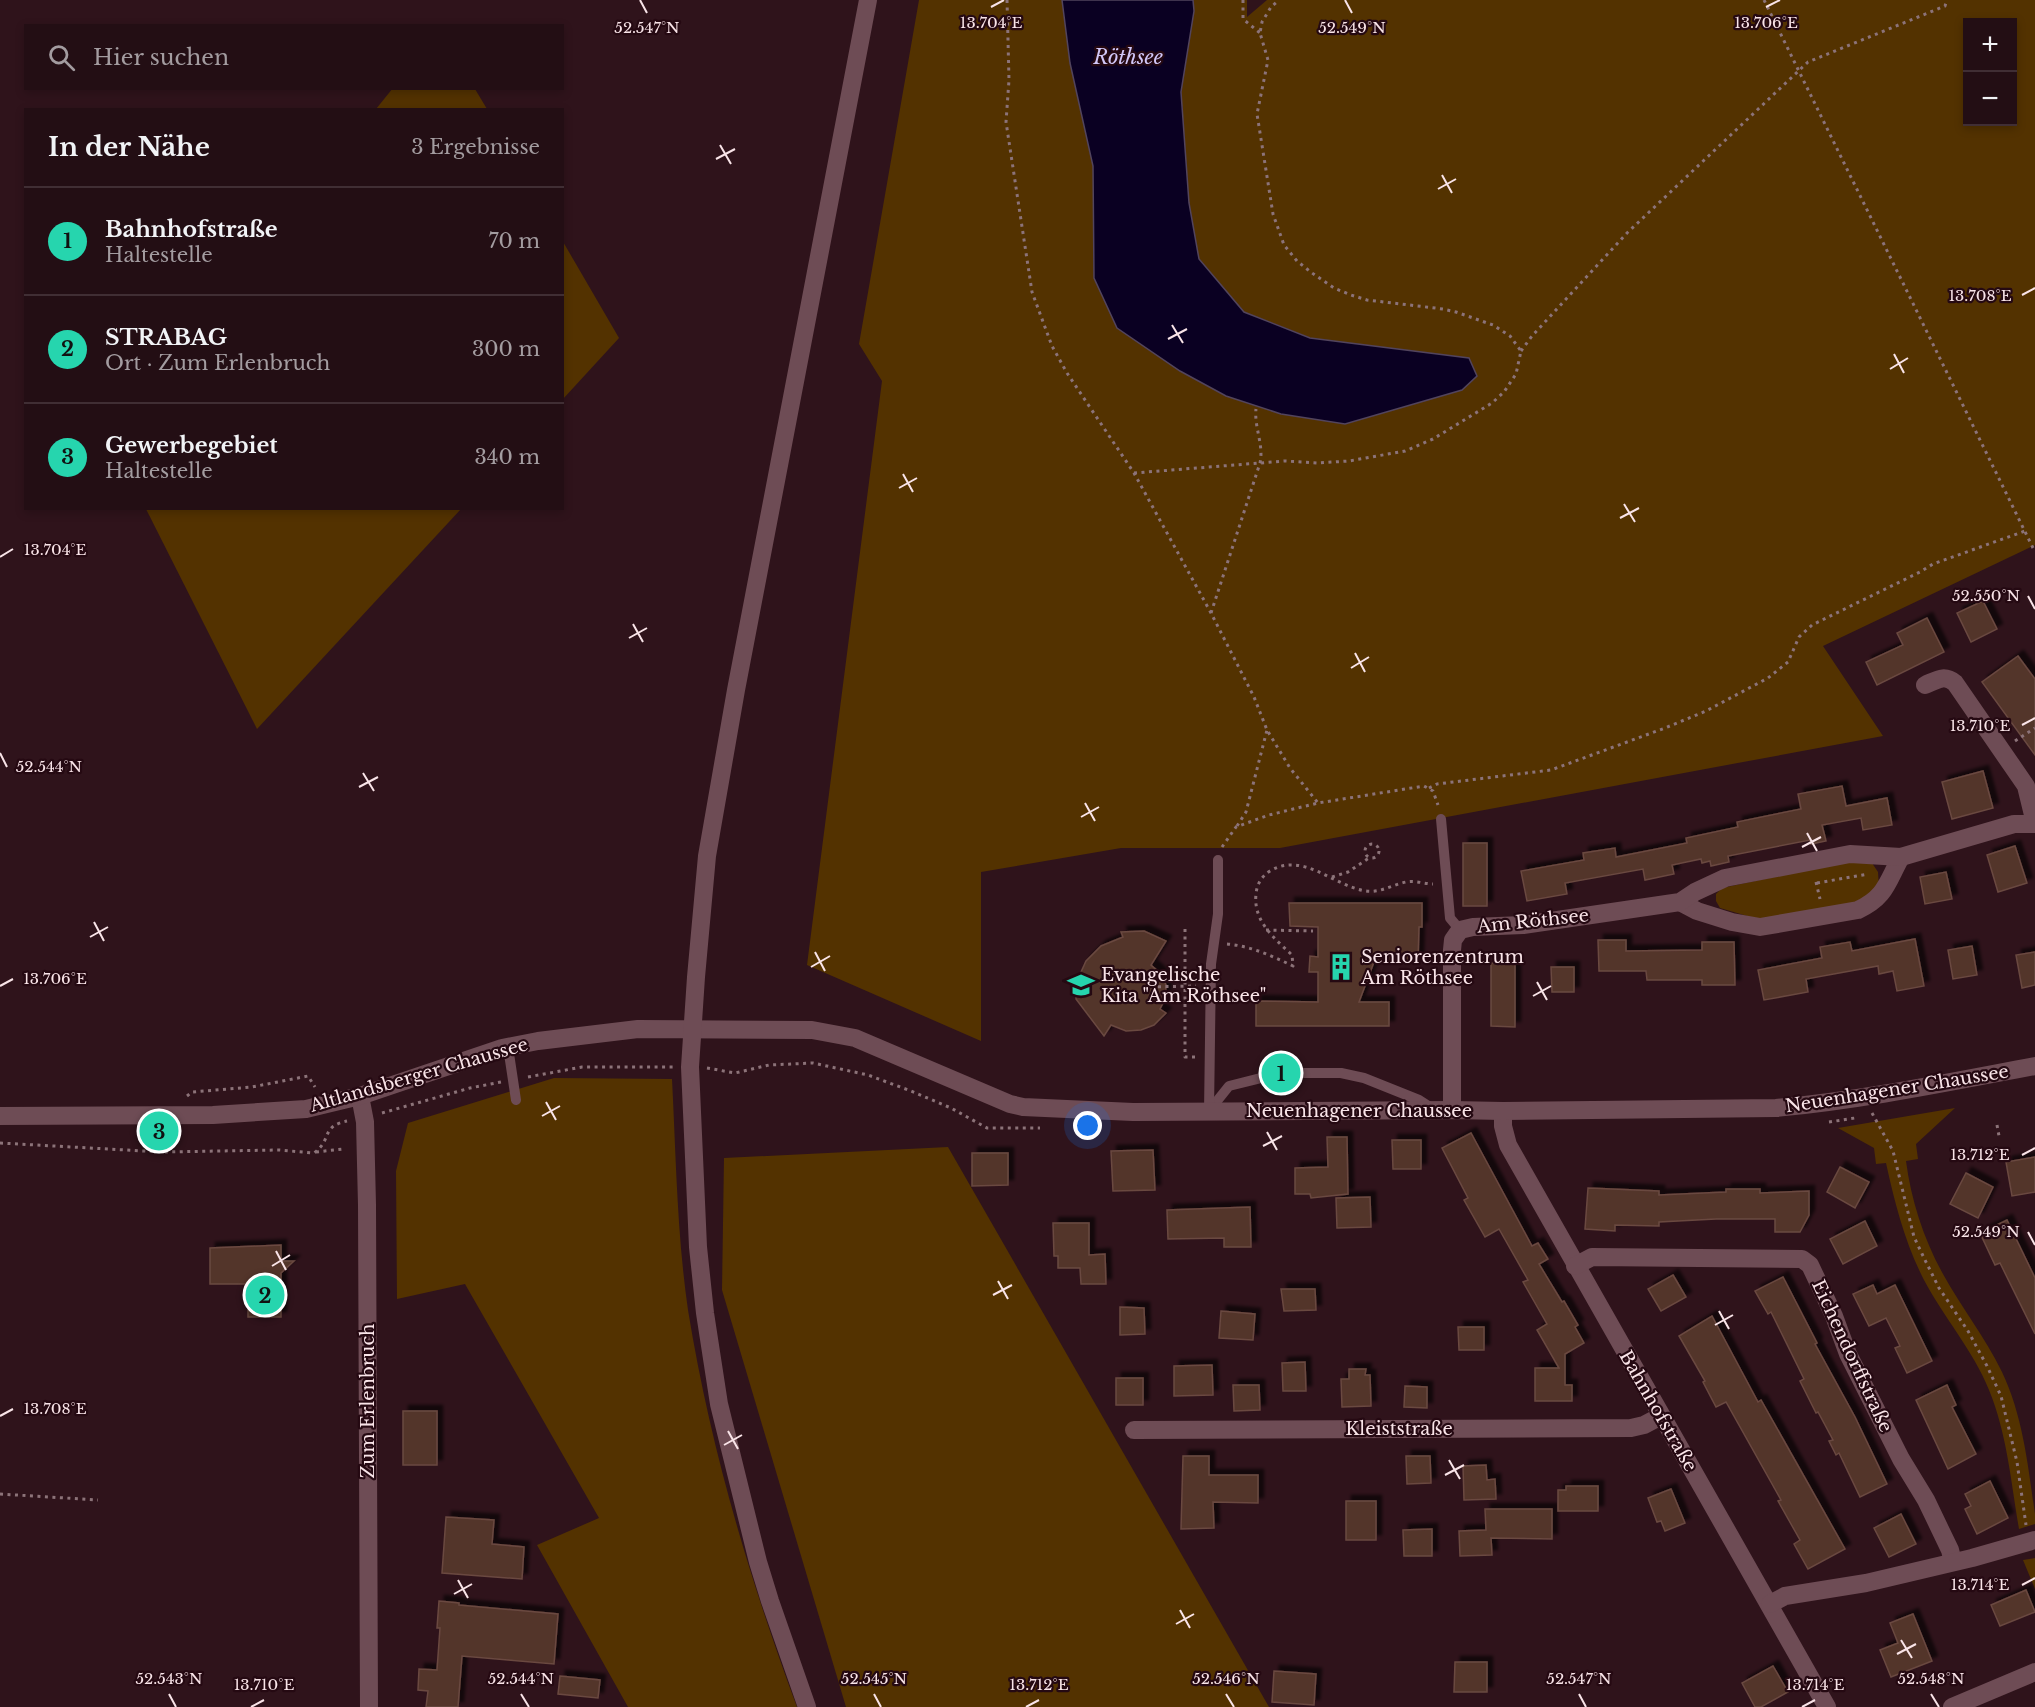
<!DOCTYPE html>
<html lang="de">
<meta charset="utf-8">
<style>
:root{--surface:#230e14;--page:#2b171d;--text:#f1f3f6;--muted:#a39ca0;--line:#402e34;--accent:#26d5ae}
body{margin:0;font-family:"Libre Baskerville",serif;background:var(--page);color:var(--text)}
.controls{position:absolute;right:18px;top:18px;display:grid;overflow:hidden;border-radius:0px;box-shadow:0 3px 9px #0003}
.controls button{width:54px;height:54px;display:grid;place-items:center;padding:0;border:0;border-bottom:2px solid var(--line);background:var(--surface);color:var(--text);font:30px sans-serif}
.you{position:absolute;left:1088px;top:1126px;width:21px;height:21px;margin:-15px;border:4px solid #fff;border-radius:50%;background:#1a73e8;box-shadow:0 0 0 9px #1a73e833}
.badge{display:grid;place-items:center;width:39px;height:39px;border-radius:50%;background:var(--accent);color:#111;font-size:20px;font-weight:700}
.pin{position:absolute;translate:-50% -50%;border:3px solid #fff;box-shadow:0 2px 6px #0006}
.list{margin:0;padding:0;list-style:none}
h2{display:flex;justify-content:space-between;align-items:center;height:78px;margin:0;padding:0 24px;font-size:26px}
h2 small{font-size:20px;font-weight:400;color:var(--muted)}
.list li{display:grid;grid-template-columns:39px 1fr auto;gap:18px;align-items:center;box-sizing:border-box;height:108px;padding:0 24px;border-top:2px solid var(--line)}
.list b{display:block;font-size:22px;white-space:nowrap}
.list p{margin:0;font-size:20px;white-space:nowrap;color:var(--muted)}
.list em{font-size:20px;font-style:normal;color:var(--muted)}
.icon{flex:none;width:33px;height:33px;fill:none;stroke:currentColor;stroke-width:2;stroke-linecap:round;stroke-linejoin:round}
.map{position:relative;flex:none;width:2035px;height:1707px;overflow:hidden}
.search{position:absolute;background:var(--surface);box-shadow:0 3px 9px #0003;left:24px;top:24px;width:540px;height:66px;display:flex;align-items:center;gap:15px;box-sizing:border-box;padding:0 21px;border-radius:0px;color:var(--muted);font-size:22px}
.panel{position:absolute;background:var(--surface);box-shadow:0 3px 9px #0003;left:24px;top:108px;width:540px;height:402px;border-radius:0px}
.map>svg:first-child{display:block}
.green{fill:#533200;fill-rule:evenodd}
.water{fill:#0a0022;stroke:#52445d;stroke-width:1.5}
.building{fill:#53342b;stroke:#6a4940;stroke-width:1.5;filter:url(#shadow)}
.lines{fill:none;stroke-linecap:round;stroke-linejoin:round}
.path{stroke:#8c7379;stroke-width:3;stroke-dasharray:3 4.5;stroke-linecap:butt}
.service{stroke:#6e4c55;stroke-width:10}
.minor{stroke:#6e4c55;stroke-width:18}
.tertiary{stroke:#6e4c55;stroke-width:18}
.secondary{stroke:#6e4c55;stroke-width:18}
.ticks{fill:none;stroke:#f9e4e8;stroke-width:2}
.labels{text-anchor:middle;stroke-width:4.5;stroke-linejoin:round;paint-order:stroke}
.street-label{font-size:18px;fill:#f9e4e8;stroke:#250912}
.poi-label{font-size:18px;fill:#f9e4e8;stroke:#250912;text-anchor:start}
.water-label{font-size:20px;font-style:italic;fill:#d1c7f9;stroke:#250912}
.ticks-label{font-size:15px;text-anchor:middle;fill:#f9e4e8;stroke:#250912;stroke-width:4.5;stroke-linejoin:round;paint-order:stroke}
</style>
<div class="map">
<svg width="2035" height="1707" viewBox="0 0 2035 1707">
<defs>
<filter id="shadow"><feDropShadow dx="5.5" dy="-5.5" stdDeviation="1.5" flood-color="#0009"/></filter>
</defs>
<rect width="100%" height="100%" fill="#2f131b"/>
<!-- green -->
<g class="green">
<path d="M919 0H1062L1070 63 1093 166 1094 278 1117 328 1180 371 1226 396 1345 424 1462 390 1468 358 1311 338 1244 312 1199 259 1189 203 1181 92 1194 11 1193 0H1247V17L1267 0H2035V545L1823 646 1883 736 1280 848H1121L981 872V1041L807 965 882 381 859 344ZM1968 22H2012V122H1968Z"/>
<path d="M393 88 475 89 487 109H376Z"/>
<path d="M562 240 619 338 563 399H562Z"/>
<path d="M146 509H461L257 729Z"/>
<path d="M1849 861 1872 863 1878 872 1879 887 1860 903 1761 920 1720 908 1716 901V894L1722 888Z"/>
<path d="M554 1078 672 1079C676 1156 677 1234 688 1310 710 1446 749 1578 797 1707H628L537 1545 599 1518 465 1284 397 1299 396 1171 408 1123Z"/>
<path d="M1955 1108 1916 1144 1918 1159 1906 1161C1911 1200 1924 1240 1943 1274 1961 1307 1985 1337 2002 1372 2023 1416 2028 1466 2035 1514V1524L2019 1529C2011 1482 2007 1434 1989 1390 1973 1350 1944 1318 1924 1280 1905 1243 1895 1204 1886 1163L1876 1164 1874 1148 1838 1128Z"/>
<path d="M948 1147 1269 1707H846L722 1290 724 1158Z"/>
<path d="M2035 1558V1589L2023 1560Z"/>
</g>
<!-- water -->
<path class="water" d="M1062 0H1193L1194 11 1181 92 1189 203 1199 259 1244 312 1310 338 1469 358 1477 376 1462 390 1345 424 1281 414 1226 396 1180 371 1117 328 1094 278 1093 166 1070 63Z"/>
<!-- building -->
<g class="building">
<path d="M1983 601 1997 629 1971 642 1957 613Z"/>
<path d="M1927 618 1944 652 1877 685 1866 662 1903 645 1897 633Z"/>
<path d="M2018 656 2035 679V755L1982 682Z"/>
<path d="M1983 771 1993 808 1952 819 1942 782Z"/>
<path d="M1842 786 1846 806 1887 798 1892 825 1863 830 1861 818 1822 825 1826 841 1811 844 1810 840 1728 856 1729 862 1711 866 1710 861 1702 863 1701 859 1672 865 1674 874 1645 880 1643 869 1565 883 1567 894 1527 901 1521 871 1584 860 1583 853 1615 848 1616 857 1687 843 1686 838 1738 827 1737 822 1801 809 1798 794Z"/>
<rect x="1463" y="843" width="24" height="63"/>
<path d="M2015 846 2027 883 1998 892 1987 855Z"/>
<path d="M1946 872 1952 899 1925 904 1920 877Z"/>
<path d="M1289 903H1422V927H1419L1418 962H1374L1359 1002H1389V1026H1256V1001L1318 1002V972H1309L1310 956 1318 957V927L1290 926Z"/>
<path d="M1144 931 1166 941 1151 965 1160 973 1166 985 1165 999 1160 1009 1166 1013 1154 1025 1141 1030 1126 1031 1111 1025 1104 1036 1076 999 1077 981 1086 961 1101 946 1123 937 1121 932Z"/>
<path d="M1915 939 1924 986 1897 991 1893 971 1879 974 1878 966 1806 979 1808 992 1764 1000 1758 970 1822 958 1820 947 1850 942 1852 951Z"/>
<path d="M1598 940H1626V951L1702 950V942H1734L1735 985H1702V980H1647L1646 971H1599Z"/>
<path d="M1972 946 1977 975 1953 979 1948 950Z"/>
<path d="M2035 952V985L2022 988 2016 955Z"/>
<path d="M1491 963H1515V1027L1491 1026Z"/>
<path d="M1551 967H1574V992H1552Z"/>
<path d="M1471 1133 1532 1246 1538 1243 1548 1259 1539 1264 1562 1302 1564 1301 1578 1325 1575 1327 1584 1343 1565 1354V1385H1572V1401H1535V1368H1559L1537 1330 1547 1324 1523 1282 1528 1280 1499 1229 1485 1237 1464 1200 1468 1198 1442 1148Z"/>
<path d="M1327 1137H1347L1348 1194 1311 1198 1310 1194H1295V1168L1328 1167Z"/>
<path d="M1392 1140H1421V1169H1393Z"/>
<path d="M1153 1150 1155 1190 1113 1191 1111 1151Z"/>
<path d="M972 1153H1008V1185L972 1186Z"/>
<path d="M2035 1157V1192L2012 1196 2006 1162Z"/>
<path d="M1840 1167 1869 1182 1855 1208 1827 1192Z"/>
<path d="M1966 1173 1993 1187 1978 1218 1950 1204Z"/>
<path d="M1588 1188 1659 1191V1195L1726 1192V1189H1760V1193L1809 1191V1215L1800 1232H1775V1219H1716L1659 1222V1226L1615 1225V1231L1585 1229Z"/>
<path d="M1370 1197 1371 1227 1337 1228 1336 1198Z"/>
<path d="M1250 1207 1251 1247H1224V1238L1168 1239 1167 1210Z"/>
<path d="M2007 1220 2035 1278V1334L2000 1263 1995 1265 1980 1233Z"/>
<path d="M1865 1221 1877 1246 1843 1264 1830 1239Z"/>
<path d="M1053 1223H1089V1255L1105 1254 1106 1284H1081L1080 1268H1058V1256H1054Z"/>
<path d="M281 1245V1261H294L281 1273V1317H248V1284H210V1248Z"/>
<path d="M1673 1275 1686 1297 1661 1311 1648 1289Z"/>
<path d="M1783 1277 1817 1343 1815 1344 1855 1417 1887 1484 1860 1497 1839 1453 1836 1455 1829 1441 1833 1440 1818 1412 1816 1413 1800 1381 1804 1379 1771 1312 1768 1314 1755 1291Z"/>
<path d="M1873 1285 1877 1294 1895 1285 1932 1361 1907 1373 1895 1348 1900 1346 1886 1318 1869 1326 1853 1294Z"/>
<path d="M1281 1289H1315L1316 1310 1284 1311Z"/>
<path d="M1120 1307 1144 1308 1145 1334 1120 1335Z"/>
<path d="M1221 1311 1255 1314 1253 1340 1219 1338Z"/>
<path d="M1712 1316 1758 1402 1761 1400 1845 1549 1808 1569 1794 1544 1800 1540 1778 1501 1781 1500 1726 1402 1716 1407 1703 1382 1705 1381 1679 1336Z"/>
<path d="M1458 1327H1484V1350H1459Z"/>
<path d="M1305 1362 1306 1391H1283L1282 1363Z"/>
<path d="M1212 1365 1213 1395 1174 1396V1366Z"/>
<path d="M1349 1369H1366L1365 1375H1370L1371 1406 1342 1407 1341 1379H1349Z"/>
<rect x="1116" y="1378" width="27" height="27"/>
<path d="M1233 1385H1259L1260 1410 1234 1411Z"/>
<path d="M1947 1385 1956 1405 1952 1407 1976 1454 1948 1469 1916 1400Z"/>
<path d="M1405 1386 1427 1387V1408L1404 1407Z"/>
<rect x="403" y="1411" width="34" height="54"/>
<path d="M1183 1456H1209V1475H1258V1503L1213 1502 1214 1528 1181 1529Z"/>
<path d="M1406 1456H1430L1431 1483 1407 1484Z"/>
<path d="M1486 1465 1487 1480 1495 1479 1496 1499 1464 1500 1463 1466Z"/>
<path d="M1990 1481 2008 1518 1977 1534 1965 1509 1971 1506 1965 1494Z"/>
<path d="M1566 1486H1598V1511H1558V1490H1566Z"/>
<path d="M1671 1489 1685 1523 1665 1531 1661 1521 1657 1522 1648 1498Z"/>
<rect x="1346" y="1501" width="30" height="39"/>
<path d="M1485 1509H1552V1539L1491 1538 1492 1555 1460 1556 1459 1531 1486 1530Z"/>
<path d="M1901 1514 1916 1544 1889 1557 1874 1528Z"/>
<path d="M446 1517 494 1520 492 1544 524 1547 522 1579 442 1573Z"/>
<path d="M1432 1529V1556H1404L1403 1530Z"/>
<path d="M2026 1590 2035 1612 2000 1626 1991 1605Z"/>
<path d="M439 1601 459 1603V1605L558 1614 554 1664 462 1656 458 1707H426L428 1691 418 1690 419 1669 437 1670 440 1628H437Z"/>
<path d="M1913 1614 1932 1661 1891 1677 1880 1650 1898 1643 1890 1623Z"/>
<path d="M1455 1662H1487V1692H1454Z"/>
<path d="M1773 1666 1788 1692 1761 1707H1755L1742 1683Z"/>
<path d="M1274 1671 1316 1674 1314 1705 1272 1702Z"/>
<path d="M560 1676 600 1680 598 1698 558 1694Z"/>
</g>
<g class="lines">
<!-- path -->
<g class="path">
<path d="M1007 0 1009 80 1006 122 1032 292 1052 346 1067 373 1134 473 1211 613 1254 697 1267 730 1290 768 1318 803"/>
<path d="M1243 0V19L1260 33"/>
<path d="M1764 0 2035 552"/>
<path d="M1521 351 1532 336 1627 233 1808 62 1945 6 1947 0"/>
<path d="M1134 473 1285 461 1317 463 1349 461 1405 451 1433 439 1492 403 1504 392 1516 374 1521 351 1510 336 1493 325 1456 312 1443 309 1367 300 1351 295 1334 288 1312 273 1297 261 1284 245 1273 214 1257 114 1268 60 1260 33 1262 22 1271 7 1279 0"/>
<path d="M1211 613 1260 463C1264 445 1254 427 1256 409"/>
<path d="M2015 741 2035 728"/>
<path d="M1429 788 1437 784 1551 770 1665 728 1706 711 1768 678 1788 662 1799 637 1812 625 1920 572 1933 564 2025 531"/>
<path d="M1237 826 1246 812 1267 730"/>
<circle cx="1372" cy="851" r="7"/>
<path d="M1222 847 1236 827 1269 815 1318 803 1424 786 1433 791 1438 805"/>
<path d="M1332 877 1348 872 1369 858"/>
<path d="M1816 882 1820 899"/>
<path d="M1817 883 1868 874"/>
<path d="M1185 929V1057H1196"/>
<path d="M1266 930 1313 931"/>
<path d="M1227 944C1251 946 1272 956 1293 966L1292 955C1274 938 1253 921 1256 894 1257 884 1261 877 1270 871 1303 851 1333 886 1366 891 1380 893 1392 885 1406 882 1415 880 1424 884 1433 884"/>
<path d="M1407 970 1413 974 1416 981 1435 982"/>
<path d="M1143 987 1196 986"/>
<path d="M707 1068 735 1073 769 1065 813 1063 868 1075 911 1091 951 1108 987 1128H1040"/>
<path d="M528 1077 582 1067H673"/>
<path d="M187 1096 192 1092 252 1087 308 1076 315 1087"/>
<path d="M382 1113 470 1088 501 1082"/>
<path d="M1872 1113 1893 1151 1914 1237 1925 1260 1939 1288 1968 1331 1987 1366 2001 1396 2017 1462 2026 1525"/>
<path d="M1829 1122 1855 1118"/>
<path d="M1997 1125 1999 1136"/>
<path d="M0 1143 161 1152 279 1150 314 1153C333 1139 320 1127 347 1121"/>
<path d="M161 1152 162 1131"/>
<path d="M316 1152 343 1149"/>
<path d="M0 1494 98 1500"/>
</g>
<!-- service -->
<g class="service">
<path d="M1441 819 1450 918 1460 930"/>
<path d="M508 1047 516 1100"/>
<path d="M1209 1111 1229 1086 1281 1073H1341L1364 1078 1419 1100 1433 1109"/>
<path d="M1209 1112 1211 964 1218 914V860"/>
</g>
<!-- minor -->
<g class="minor">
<path d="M1925 685C1937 680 1944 674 1955 683L2026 786 2035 823"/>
<path d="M1680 902 1697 911 1732 922 1760 927 1858 910C1886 897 1887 882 1901 857"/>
<path d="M360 1096 365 1122 367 1205 369 1707"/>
<path d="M1452 1110V950L1453 940 1460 930 1473 927 1523 925 1680 902 1695 892 1725 878 1850 854 1901 857 2014 824H2035"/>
<path d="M1503 1111V1126L1508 1145 1827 1707"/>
<path d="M1575 1266 1592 1257 1802 1259 1810 1265 1834 1316 1848 1354 1901 1459 1926 1500 1950 1550 1953 1562"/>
<path d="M1134 1430 1631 1428 1644 1425 1661 1416"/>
<path d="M1770 1604 1785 1596 1866 1583 1972 1558 2035 1540"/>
<path d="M1952 1707 2035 1672"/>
</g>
<!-- tertiary -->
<path class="tertiary" d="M0 1116 213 1115 306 1109 360 1096 502 1048 538 1041 638 1029 812 1030 855 1038 1010 1104 1023 1107 1133 1112 1452 1110 1503 1111 1776 1108C1863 1100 1949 1082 2035 1066"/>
<!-- secondary -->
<path class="secondary" d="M807 1707 770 1601 758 1562 719 1404 705 1313 698 1247 690 1067 696 977 707 856 736 690 868 0"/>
</g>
<!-- ticks -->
<path class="ticks" d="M640 0 647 13M1345 0 1352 13M991 7 1004 0M1766 7 1780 0M720 145 731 164M716 159 735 149M1442 175 1452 193M1438 189 1456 179M2022 295 2035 288M1172 325 1183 343M1168 339 1187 329M1894 354 1904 373M1890 369 1908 358M903 474 913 492M899 488 917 478M1624 504 1635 522M1620 518 1639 508M0 557 13 549M2028 596 2035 609M633 624 643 642M629 638 647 628M1355 653 1365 672M1351 668 1369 657M2022 725 2035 718M0 753 7 767M363 773 374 791M359 787 378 777M1085 803 1095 821M1081 817 1099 807M1807 833 1817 851M1802 847 1821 837M94 922 104 941M90 937 108 927M815 952 825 971M811 967 830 956M1537 982 1547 1000M0 986 13 979M1533 996 1551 986M546 1102 556 1120M542 1116 560 1106M1267 1132 1277 1150M1263 1146 1282 1136M2022 1155 2035 1148M2028 1232 2035 1245M276 1251 286 1270M272 1266 290 1255M998 1281 1008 1299M993 1295 1012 1285M1719 1311 1729 1329M1715 1325 1733 1315M0 1416 13 1409M728 1431 738 1449M724 1445 742 1435M1449 1460 1460 1479M1445 1475 1464 1465M458 1580 468 1598M2022 1585 2035 1578M454 1594 472 1584M1180 1610 1190 1628M1176 1624 1194 1614M1901 1640 1912 1658M1897 1654 1916 1644M169 1694 176 1707M521 1694 529 1707M874 1694 881 1707M1226 1694 1234 1707M1579 1694 1586 1707M1931 1694 1939 1707M251 1707 264 1700M1026 1707 1039 1700M1802 1707 1815 1700"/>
<!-- icons -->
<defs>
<symbol id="building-bare" viewBox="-9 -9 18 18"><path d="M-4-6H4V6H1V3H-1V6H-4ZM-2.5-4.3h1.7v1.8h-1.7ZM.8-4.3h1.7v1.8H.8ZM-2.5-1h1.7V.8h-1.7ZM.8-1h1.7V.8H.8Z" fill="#26d5ae" stroke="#250912" stroke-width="2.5" paint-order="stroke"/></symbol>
<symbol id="school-bare" viewBox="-9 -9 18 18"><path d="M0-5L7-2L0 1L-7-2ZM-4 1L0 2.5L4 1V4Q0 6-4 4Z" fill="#26d5ae" stroke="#250912" stroke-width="2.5" paint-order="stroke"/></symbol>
</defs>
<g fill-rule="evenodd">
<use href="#building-bare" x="1322" y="948" width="38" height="38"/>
<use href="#school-bare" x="1062" y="966" width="38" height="38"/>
</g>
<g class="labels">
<!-- street labels -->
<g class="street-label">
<text transform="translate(1533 921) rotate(-6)" y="6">Am Röthsee</text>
<text transform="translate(419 1075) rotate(-16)" y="6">Altlandsberger Chaussee</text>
<text transform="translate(1897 1089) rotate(-9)" y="6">Neuenhagener Chaussee</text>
<text x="1359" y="1117">Neuenhagener Chaussee</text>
<text transform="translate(1852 1356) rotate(65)" y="6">Eichendorffstraße</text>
<text transform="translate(368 1401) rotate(-90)" y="6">Zum Erlenbruch</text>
<text transform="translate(1658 1411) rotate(60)" y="6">Bahnhofstraße</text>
<text x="1399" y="1435">Kleiststraße</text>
</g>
<!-- poi labels -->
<g class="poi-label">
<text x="1361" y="963">Seniorenzentrum<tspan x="1361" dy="21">Am Röthsee</tspan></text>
<text x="1101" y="981">Evangelische<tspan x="1101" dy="21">Kita "Am Röthsee"</tspan></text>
</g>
<!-- water labels -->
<g class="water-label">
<text x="1128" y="64">Röthsee</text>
</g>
</g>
<g class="ticks-label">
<text x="991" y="28">13.704°E</text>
<text x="1766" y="28">13.706°E</text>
<text x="647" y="33">52.547°N</text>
<text x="1352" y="33">52.549°N</text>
<text x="1980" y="301">13.708°E</text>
<text x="55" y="555">13.704°E</text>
<text x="1986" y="601">52.550°N</text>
<text x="1980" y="731">13.710°E</text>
<text x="49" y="772">52.544°N</text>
<text x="55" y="984">13.706°E</text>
<text x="1980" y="1160">13.712°E</text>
<text x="1986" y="1237">52.549°N</text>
<text x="55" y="1414">13.708°E</text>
<text x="1980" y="1590">13.714°E</text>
<text x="169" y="1684">52.543°N</text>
<text x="521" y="1684">52.544°N</text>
<text x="874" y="1684">52.545°N</text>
<text x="1226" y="1684">52.546°N</text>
<text x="1579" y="1684">52.547°N</text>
<text x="1931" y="1684">52.548°N</text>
<text x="264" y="1690">13.710°E</text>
<text x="1039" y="1690">13.712°E</text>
<text x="1815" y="1690">13.714°E</text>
</g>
</svg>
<div class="controls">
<button>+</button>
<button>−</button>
</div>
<div class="you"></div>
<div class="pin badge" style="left:1281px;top:1073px">1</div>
<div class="pin badge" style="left:265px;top:1295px">2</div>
<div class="pin badge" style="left:159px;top:1131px">3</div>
<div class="search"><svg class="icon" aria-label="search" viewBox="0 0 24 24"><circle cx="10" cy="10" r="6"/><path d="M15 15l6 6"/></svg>Hier suchen</div>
<section class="panel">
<h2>In der Nähe<small>3 Ergebnisse</small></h2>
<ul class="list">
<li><span class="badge">1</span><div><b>Bahnhofstraße</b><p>Haltestelle</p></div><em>70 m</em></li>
<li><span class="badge">2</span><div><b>STRABAG</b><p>Ort · Zum Erlenbruch</p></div><em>300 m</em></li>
<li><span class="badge">3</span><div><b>Gewerbegebiet</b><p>Haltestelle</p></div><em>340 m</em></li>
</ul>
</section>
</div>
